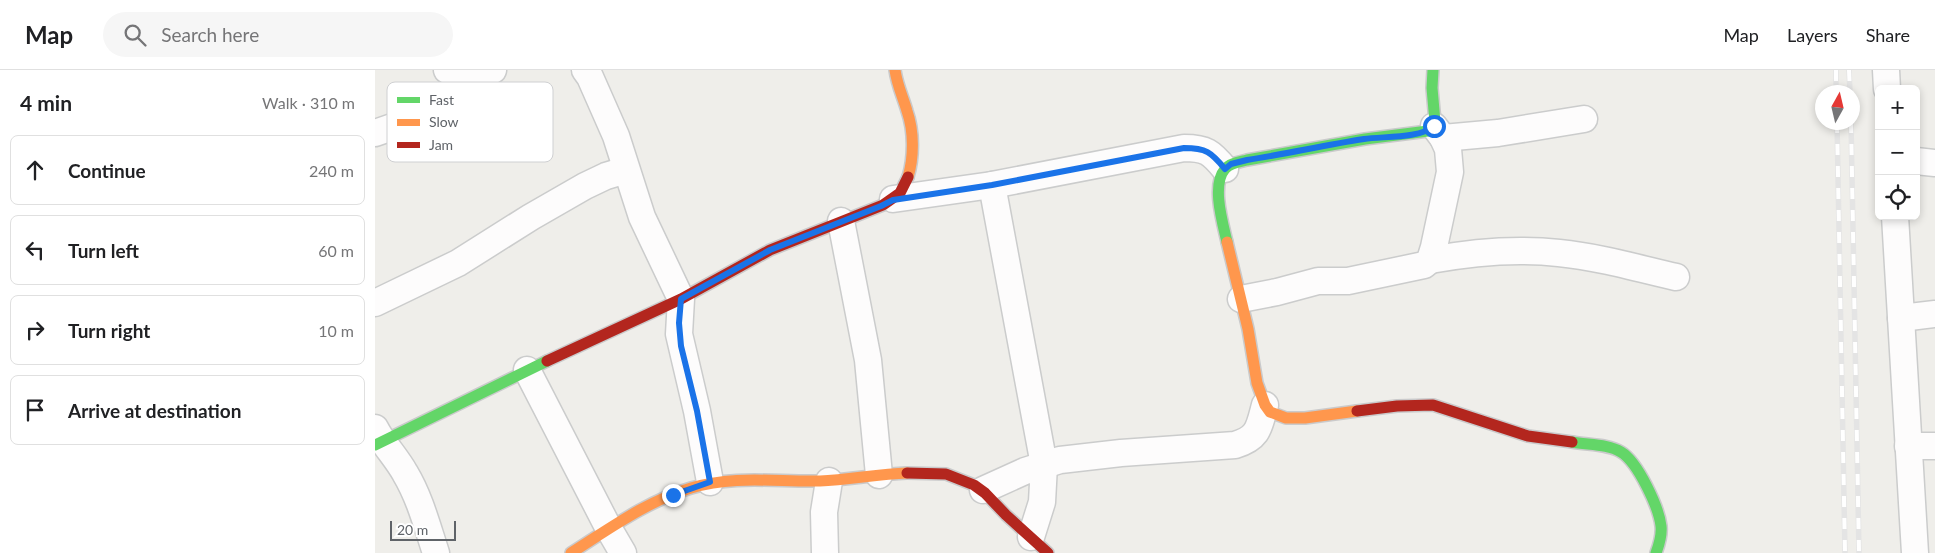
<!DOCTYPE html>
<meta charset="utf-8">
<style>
:root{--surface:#fff;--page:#f6f6f6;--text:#202124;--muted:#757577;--line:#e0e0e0}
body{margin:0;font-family:Lato,sans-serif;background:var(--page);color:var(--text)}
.controls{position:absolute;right:15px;top:15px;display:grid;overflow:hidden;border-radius:8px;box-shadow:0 2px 8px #0003}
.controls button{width:45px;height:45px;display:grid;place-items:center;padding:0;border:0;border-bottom:1px solid var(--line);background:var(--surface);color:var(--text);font:25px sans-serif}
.compass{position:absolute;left:1440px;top:15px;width:45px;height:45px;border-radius:50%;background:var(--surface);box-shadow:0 2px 8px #0003;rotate:8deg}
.scale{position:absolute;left:15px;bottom:12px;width:66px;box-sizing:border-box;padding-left:5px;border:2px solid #5f6368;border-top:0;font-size:14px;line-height:18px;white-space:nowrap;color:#5f6368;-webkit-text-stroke:4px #fff;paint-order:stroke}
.stop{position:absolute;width:15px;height:15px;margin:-11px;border:4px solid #1a73e8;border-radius:50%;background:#fff}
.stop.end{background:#1a73e8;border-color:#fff;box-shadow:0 1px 5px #0008}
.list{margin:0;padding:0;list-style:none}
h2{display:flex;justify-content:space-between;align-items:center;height:65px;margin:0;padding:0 20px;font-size:21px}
h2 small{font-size:16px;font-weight:400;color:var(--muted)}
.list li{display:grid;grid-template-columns:32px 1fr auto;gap:15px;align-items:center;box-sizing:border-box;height:70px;margin:0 10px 10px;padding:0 10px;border:1px solid var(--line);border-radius:8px}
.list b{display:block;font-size:19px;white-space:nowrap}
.list em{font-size:16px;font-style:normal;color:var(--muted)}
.icon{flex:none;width:28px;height:28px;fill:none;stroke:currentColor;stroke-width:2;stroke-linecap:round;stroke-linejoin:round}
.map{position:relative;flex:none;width:1560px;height:483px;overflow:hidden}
header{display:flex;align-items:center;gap:30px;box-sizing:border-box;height:70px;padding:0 25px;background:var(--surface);border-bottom:1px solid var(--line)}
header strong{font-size:24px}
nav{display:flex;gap:28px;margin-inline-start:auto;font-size:18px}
.search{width:350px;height:45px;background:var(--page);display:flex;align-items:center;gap:12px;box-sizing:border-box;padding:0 18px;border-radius:28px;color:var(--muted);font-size:19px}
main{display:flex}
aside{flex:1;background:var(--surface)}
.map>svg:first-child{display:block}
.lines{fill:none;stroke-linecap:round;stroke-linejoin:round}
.street-casing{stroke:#cbcccc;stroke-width:29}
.fast-casing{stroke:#cacacb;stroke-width:14}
.slow-casing{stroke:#cacacb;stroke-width:14}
.jam-casing{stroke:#cacacb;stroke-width:14}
.street{stroke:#fdfcfc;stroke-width:26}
.fast{stroke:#63d668;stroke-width:11}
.slow{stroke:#ff974d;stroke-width:11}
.jam{stroke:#b3261e;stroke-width:11}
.rail-casing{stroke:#e4e4e4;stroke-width:5.5}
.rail{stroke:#fff;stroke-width:4;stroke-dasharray:11;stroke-linecap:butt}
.route{stroke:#1a73e8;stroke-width:6}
.key{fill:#fff;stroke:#cfd0d2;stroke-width:1}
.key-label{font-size:14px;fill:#5f6368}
</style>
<header>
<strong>Map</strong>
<div class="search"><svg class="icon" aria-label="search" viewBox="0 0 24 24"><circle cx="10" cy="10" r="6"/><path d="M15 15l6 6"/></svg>Search here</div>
<nav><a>Map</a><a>Layers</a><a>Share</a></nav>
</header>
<main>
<aside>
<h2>4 min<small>Walk · 310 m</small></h2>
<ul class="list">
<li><svg class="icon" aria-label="ahead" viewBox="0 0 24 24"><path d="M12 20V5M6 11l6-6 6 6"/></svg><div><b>Continue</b></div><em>240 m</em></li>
<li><svg class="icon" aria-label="left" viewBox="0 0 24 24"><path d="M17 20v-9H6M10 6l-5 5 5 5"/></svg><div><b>Turn left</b></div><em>60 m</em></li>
<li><svg class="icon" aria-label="right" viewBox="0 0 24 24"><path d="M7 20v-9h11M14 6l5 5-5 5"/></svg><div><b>Turn right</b></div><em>10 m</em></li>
<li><svg class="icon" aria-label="arrive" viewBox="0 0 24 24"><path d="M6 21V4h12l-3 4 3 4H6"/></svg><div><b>Arrive at destination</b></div></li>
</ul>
</aside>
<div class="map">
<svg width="1560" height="483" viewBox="0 0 1560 483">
<rect width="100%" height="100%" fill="#efeeea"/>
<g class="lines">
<defs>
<g id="street">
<path d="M72 0 95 14"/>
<path d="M210 0 215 7 241 66 267 147 306 229 304 264 322 341 335 412"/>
<path d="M1511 0 1512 19"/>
<path d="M0 63 46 47 66 38 95 14 118 0"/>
<path d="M1068 68 1123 63 1209 49"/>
<path d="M1541 91 1560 93"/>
<path d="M617 115 669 395 667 432 656 467"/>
<path d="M518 129 617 115 809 78C831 78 836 82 850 99"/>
<path d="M1520 146 1540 483"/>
<path d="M466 151 493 290 504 405"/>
<path d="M1055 190C1098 182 1140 178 1184 183 1224 187 1262 198 1301 207"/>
<path d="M866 229 902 222 943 211H973L1049 195 1055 190 1059 177 1075 102 1073 79 1068 68 1059 56"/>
<path d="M0 233 83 193 156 147 210 116 231 106 251 100"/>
<path d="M1526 248 1560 244"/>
<path d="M152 300 234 459 248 483"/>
<path d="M0 358C8 374 21 387 30 403 45 428 52 456 61 483"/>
<path d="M1533 376H1560"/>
<path d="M608 420 650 401 685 390 746 383 860 375C884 368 884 357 890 335"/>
<path d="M450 483 449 442 454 411"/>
</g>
<g id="fast">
<path d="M852 172C848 154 836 115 850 99 855 93 865 92 872 90L990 69 1053 61 1059 56 1060 52 1057 18 1058 0"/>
<path d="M1197 372C1213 375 1233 374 1246 382 1263 392 1284 438 1286 456 1287 465 1284 475 1281 483"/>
<path d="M0 375 172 291"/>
</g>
<g id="slow">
<path d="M520 0C522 15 528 27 532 41 539 61 539 87 533 107"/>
<path d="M852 172 873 259 882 313 890 335 895 342 911 348H930L982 341"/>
<path d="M196 483C234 459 272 431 316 418 359 405 401 412 445 411 474 410 502 404 532 403"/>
</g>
<g id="jam">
<path d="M172 291 306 229 395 180 508 135 525 123 533 107"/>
<path d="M982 341 1022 336 1058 335 1153 366 1197 372"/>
<path d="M532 403 571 404 599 415 610 423 631 445 673 483"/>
</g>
</defs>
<!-- street casing -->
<use href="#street" class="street-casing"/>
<!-- fast casing -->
<use href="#fast" class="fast-casing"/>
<!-- slow casing -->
<use href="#slow" class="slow-casing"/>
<!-- jam casing -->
<use href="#jam" class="jam-casing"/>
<!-- street -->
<use href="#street" class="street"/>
<!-- fast -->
<use href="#fast" class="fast"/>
<!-- slow -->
<use href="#slow" class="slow"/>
<!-- jam -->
<use href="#jam" class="jam"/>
<defs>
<g id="rail">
<path d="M1461 0V22"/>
<path d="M1474 0 1475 22"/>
<path d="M1462 52 1470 483"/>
<path d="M1476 52 1484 483"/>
</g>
</defs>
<!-- rail casing -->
<use href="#rail" class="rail-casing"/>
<!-- rail -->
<use href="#rail" class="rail"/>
</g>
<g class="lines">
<!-- route -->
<path class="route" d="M298 425 335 412 322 341 306 276 304 253 306 229 395 180 506 136 518 130 617 115 809 78C831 78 836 82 850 99L856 94 872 90C911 84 950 75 989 69 1008 66 1044 69 1059 56"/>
</g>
<!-- legend -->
<rect x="12" y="12" width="166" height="80" rx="8" class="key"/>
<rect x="22" y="27" width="23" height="6" fill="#63d668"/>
<rect x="22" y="49" width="23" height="7" fill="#ff974d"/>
<rect x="22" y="72" width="23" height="6" fill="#b3261e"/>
<g class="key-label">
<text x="54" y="35">Fast</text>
<text x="54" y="57">Slow</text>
<text x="54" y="80">Jam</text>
</g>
</svg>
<div class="controls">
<button>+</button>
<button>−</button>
<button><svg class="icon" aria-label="locate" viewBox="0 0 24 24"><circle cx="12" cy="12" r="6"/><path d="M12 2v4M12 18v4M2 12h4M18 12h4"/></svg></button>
</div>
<svg class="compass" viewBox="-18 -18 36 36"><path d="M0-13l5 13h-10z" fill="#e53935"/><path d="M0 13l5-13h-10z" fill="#757577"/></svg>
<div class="scale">20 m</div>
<div class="stop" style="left:1059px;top:56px"></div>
<div class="stop end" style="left:298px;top:425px"></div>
</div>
</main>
